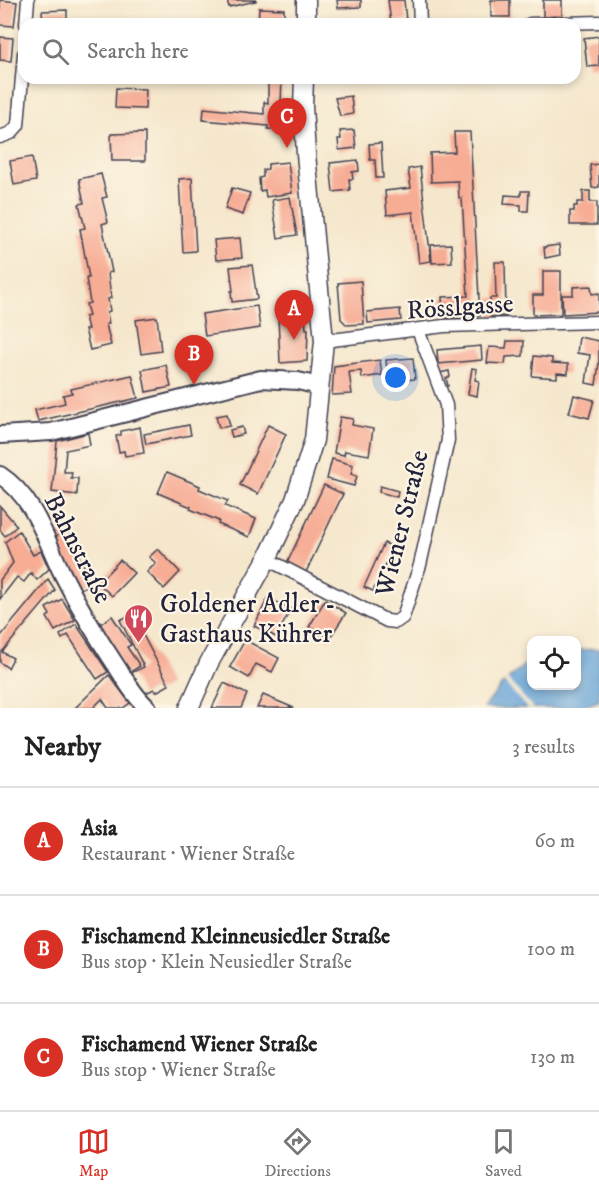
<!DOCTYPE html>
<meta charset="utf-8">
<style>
:root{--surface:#fff;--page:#f6f6f6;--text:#222;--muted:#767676;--line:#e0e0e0;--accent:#d93025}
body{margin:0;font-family:"IM FELL DW Pica",serif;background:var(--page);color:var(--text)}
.controls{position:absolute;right:18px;bottom:18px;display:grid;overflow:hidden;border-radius:12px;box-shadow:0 3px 9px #0003}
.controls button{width:54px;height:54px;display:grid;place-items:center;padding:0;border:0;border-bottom:2px solid var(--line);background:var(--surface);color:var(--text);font:30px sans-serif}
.you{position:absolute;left:396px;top:378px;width:21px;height:21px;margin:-15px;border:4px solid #fff;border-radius:50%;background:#1a73e8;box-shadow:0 0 0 9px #1a73e833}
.badge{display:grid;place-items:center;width:39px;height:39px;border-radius:50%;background:var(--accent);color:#fff;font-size:20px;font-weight:700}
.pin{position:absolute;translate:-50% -50px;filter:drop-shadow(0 2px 3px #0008)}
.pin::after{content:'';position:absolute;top:32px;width:21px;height:18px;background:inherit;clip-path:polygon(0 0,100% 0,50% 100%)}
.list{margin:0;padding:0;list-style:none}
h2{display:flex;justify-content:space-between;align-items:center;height:78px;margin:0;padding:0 24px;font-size:26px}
h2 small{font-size:20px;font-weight:400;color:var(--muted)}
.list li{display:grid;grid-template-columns:39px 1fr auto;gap:18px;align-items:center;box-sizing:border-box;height:108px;padding:0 24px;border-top:2px solid var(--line)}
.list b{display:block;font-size:22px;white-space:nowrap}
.list p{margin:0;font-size:20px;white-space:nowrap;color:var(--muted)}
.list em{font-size:20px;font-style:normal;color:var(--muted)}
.icon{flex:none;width:33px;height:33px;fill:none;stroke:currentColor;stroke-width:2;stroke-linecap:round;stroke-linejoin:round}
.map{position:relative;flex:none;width:599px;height:708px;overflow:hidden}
.search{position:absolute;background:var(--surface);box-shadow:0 3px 9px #0003;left:18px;right:18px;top:18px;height:66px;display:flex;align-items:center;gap:15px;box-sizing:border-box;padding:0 21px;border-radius:18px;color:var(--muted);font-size:22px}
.sheet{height:402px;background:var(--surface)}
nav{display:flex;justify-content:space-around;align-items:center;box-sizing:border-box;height:84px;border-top:2px solid var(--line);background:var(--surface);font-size:16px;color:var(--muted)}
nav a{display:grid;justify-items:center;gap:3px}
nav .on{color:var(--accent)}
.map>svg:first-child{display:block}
.water{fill:#65a3d7;stroke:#446289;stroke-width:1.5}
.pier{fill:#f5e7cc}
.building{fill:#f7ac94}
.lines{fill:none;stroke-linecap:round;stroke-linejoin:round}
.street-casing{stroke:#424051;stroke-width:15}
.secondary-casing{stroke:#424051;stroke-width:20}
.primary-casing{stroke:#424051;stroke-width:21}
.street{stroke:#fff;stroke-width:12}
.secondary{stroke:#fff;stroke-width:16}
.primary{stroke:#fff;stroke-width:18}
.labels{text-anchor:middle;stroke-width:4.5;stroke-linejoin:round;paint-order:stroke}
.street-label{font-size:26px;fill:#22223b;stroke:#fcf5e5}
.poi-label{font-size:26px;fill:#22223b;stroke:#fcf5e5;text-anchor:start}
</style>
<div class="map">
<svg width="599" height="708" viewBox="0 0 599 708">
<rect width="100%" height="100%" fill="#fcf5e5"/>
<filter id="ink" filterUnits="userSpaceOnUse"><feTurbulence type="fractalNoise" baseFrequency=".0167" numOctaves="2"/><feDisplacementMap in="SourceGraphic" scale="12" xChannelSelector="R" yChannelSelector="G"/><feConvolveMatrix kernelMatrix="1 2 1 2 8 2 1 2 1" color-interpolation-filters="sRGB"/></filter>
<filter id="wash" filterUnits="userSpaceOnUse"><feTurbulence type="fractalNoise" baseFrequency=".008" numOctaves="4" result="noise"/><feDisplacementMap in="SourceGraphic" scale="24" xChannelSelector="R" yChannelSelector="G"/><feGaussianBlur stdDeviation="1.35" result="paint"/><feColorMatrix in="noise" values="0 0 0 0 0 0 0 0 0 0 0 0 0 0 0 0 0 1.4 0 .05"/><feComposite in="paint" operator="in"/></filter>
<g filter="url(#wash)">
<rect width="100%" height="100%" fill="#f5e7cc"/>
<!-- water -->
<path class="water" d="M599 649V701L579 708H484L501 686 531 659 532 686H576L577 650Z"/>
<!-- pier -->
<path class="pier" d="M507 679 533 708H527L504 682Z"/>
<g id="blocks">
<!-- building -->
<g class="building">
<path d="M0 0 17 2 14 26 0 25Z"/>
<path d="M227 0H256V1L229 7Z"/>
<path d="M337 0H361V7L338 8Z"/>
<path d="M388 0H404L406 21 391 23Z"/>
<rect x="491" y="0" width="19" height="17"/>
<path d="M543 0H562V16L543 17Z"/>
<path d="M259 8 284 9V24H258Z"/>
<path d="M67 10V24H43L42 11Z"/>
<path d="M599 36V66L587 67 584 38Z"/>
<path d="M0 37 13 38 11 61 0 60Z"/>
<path d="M256 78H282L280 130 268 129V126L203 120 204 108 264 114V102L268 103V82H256Z"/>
<path d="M116 88 146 89 145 109 115 108Z"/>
<path d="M351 96 353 114 340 116 335 98Z"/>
<path d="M354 130 356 148 339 150 338 139H341L340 131Z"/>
<path d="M454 132H470L480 316 443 318 442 297 468 296 462 198H459L458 181 431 182 430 153 455 152Z"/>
<path d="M145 133V161H112L111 134Z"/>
<path d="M381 143 383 178H376L375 160H370L369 144Z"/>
<path d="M32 157 36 181 14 185 10 161Z"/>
<path d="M358 160 359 171 352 172 353 179H349L350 190 333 192 330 163Z"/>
<path d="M288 162 292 193 266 197 265 190 260 191 259 178 263 177V170L268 169V164Z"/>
<path d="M599 164V187L592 188 590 165Z"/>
<path d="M420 167 431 261 419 263 413 212 387 215 385 191 411 188 408 169Z"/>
<path d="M101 174 107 197 102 198 108 222 102 224 112 272 108 273 111 298 108 299 110 311 107 312 109 324H106L111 345 90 350 85 329H88L85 317 89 316 86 304 90 303 86 278H89L80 229 85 228 79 204 84 203 79 179Z"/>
<path d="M192 178 196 251 183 252 179 179Z"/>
<path d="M232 188 250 193 243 215 225 209Z"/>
<path d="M521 191H529L528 211H521V205L504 204 505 195 521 196Z"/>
<path d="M583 191H590V202H597V225H570V211H574V206H577V202H583Z"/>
<path d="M290 197 297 235 278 238 272 200Z"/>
<path d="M240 238 242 258 216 260 214 240Z"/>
<path d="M451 244 452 262 432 263 431 245Z"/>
<path d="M559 245 560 255 545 258 544 247Z"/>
<path d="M495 262H505L506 316 491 317 490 298H496Z"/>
<path d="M252 265 257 299 232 302 231 291H233L230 267Z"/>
<path d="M543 271H561V314L533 315V295H543Z"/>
<path d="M361 281 364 324 347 325 341 319 338 283Z"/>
<path d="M591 286 592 294 599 293V312L563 314 562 295H573V287Z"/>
<path d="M257 306 260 328 205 336 202 314Z"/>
<path d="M400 309 401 320 368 323 367 312Z"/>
<path d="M305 315 306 329H308L307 361 280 363 278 316Z"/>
<path d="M157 317 161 351 141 354 136 320Z"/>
<path d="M579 337 599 341V363L596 385 586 383 590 355 577 353Z"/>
<path d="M507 341H524L523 356 506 357 505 364 487 363 489 347 506 348Z"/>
<path d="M481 346 482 360 438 364 437 350Z"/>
<path d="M534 356 552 358V363L568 364V374L557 373V378L532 376Z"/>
<path d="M413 358 415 379 388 381 386 360Z"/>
<path d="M380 360 382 375 362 378 361 371 349 372 352 394 332 395 334 366Z"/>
<path d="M166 365 171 387 146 392 142 370Z"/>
<path d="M472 368 477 369 475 380 479 381 477 396 468 394Z"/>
<path d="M449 371 450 377 446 378 448 386 443 387 439 373Z"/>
<path d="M132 375 138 398 38 421 35 410 65 403 63 395 72 393 71 389Z"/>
<path d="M574 395 594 400 589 418 569 413Z"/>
<path d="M227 414 230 426 219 428 216 416Z"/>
<path d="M340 417 353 419 352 425 373 429 369 455 345 451 344 455 334 453Z"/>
<path d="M189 425 191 435 146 444 144 434Z"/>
<path d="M268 425 286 434 258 494 240 485Z"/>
<path d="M140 427 144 453 125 456 124 451 119 452 116 436 121 435V431Z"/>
<path d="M242 427 244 434 232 437 230 430Z"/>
<path d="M88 433 90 445 66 450 64 472H72L71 478H78L77 495 52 492 57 441Z"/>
<path d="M332 459 353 465 351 474 357 476 354 486 327 479Z"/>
<path d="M167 472 200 486 199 489 228 501 225 506 256 519 249 537 218 524 219 521 190 509 191 507 158 493Z"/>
<path d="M324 485 343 494 306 572 287 563Z"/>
<path d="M380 486 398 491 397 497 379 492Z"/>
<path d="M0 506 17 526 5 536 0 530Z"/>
<path d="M19 531 33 555 41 551 49 569 37 580 31 573 24 582 17 577 0 599V580L13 563 5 542Z"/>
<path d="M67 531 92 583 79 590 53 538Z"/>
<path d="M384 543 394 547 373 591 364 587Z"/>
<path d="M158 549 180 572 164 589 147 572 156 563 149 557Z"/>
<path d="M120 560 134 573 112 596 98 583Z"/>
<path d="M48 579 55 590 2 652 13 658 8 668 0 662V637Z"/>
<path d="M268 598 291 609 276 637 254 626Z"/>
<path d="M62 599 75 620 55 631 47 617 50 615 46 608Z"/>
<path d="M325 600 346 613 329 639 309 627Z"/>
<path d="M132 614 169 685 156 692 154 689 142 695 131 673 144 667 120 620Z"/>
<path d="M112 616 131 645 127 647 140 666 127 674 96 627Z"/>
<path d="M76 624 108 672 97 679 68 635 62 639 60 635Z"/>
<path d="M245 640 279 658 272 672 256 664 249 678 230 667Z"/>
<path d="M109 675 130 703 123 708H108L102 699 93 708H75Z"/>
<path d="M224 683 247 694 241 708H212Z"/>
<path d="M263 695 294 708H257Z"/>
</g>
</g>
</g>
<g filter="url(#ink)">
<use href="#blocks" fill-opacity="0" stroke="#424051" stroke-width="1.5"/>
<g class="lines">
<defs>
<g id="street">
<path d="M419 0 420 24"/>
<path d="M26 24 28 0"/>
<path d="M530 24 599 22"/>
<path d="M0 137 11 133 18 125 24 54"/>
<path d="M324 341 444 326 599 322"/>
<path d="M267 559 387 621 396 622 403 617 420 565 448 440 446 405 418 330"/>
</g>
<g id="secondary">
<path d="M0 435 51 432 261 379 298 381 319 386"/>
<path d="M0 475C35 498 45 539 63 575 79 607 97 637 117 667 126 681 135 697 148 708"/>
</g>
<g id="primary">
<path d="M306 24V0"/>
<path d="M189 708 209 663 267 559 295 500 314 440 324 341 306 154 303 107 304 78"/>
</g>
</defs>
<!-- street casing -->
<use href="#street" class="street-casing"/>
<!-- secondary casing -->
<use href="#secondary" class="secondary-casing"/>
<!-- primary casing -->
<use href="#primary" class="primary-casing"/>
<!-- street -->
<use href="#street" class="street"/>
<!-- secondary -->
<use href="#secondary" class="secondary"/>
<!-- primary -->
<use href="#primary" class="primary"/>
</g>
</g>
<!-- icons -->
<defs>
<symbol id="restaurant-pin" viewBox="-11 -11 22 30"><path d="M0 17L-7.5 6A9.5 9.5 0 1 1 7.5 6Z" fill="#d1495b" stroke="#fcf5e5"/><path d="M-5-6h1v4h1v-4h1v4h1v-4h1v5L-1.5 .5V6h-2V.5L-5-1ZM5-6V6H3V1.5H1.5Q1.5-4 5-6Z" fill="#fff"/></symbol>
</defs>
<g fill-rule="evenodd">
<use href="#restaurant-pin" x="122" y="602" width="33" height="45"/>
</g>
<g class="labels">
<!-- street labels -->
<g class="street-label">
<text transform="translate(460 306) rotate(-4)" y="9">Rösslgasse</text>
<text transform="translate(401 523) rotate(-76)" y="9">Wiener Straße</text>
<text transform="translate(79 548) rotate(63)" y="9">Bahnstraße</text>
</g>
<!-- poi labels -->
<g class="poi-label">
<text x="160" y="612">Goldener Adler -<tspan x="160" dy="30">Gasthaus Kührer</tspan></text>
</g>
</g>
</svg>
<div class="controls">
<button><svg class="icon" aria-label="locate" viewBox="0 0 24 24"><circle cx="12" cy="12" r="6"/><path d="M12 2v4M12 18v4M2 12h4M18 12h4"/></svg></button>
</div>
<div class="you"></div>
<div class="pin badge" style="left:294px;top:340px">A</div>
<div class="pin badge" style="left:194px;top:385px">B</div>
<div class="pin badge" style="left:287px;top:148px">C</div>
<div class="search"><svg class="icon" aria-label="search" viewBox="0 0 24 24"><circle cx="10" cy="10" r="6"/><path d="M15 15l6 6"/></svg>Search here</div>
</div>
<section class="sheet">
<h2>Nearby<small>3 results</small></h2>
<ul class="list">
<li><span class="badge">A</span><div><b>Asia</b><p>Restaurant · Wiener Straße</p></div><em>60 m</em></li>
<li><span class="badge">B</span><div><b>Fischamend Kleinneusiedler Straße</b><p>Bus stop · Klein Neusiedler Straße</p></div><em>100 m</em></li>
<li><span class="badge">C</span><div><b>Fischamend Wiener Straße</b><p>Bus stop · Wiener Straße</p></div><em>130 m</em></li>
</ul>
</section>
<nav>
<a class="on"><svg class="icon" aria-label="map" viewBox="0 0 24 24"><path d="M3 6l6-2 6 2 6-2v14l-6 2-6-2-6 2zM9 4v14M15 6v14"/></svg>Map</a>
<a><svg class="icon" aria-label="directions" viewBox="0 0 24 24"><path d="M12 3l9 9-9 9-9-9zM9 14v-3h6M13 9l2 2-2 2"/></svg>Directions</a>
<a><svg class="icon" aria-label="saved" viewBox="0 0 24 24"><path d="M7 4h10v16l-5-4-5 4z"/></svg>Saved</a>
</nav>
